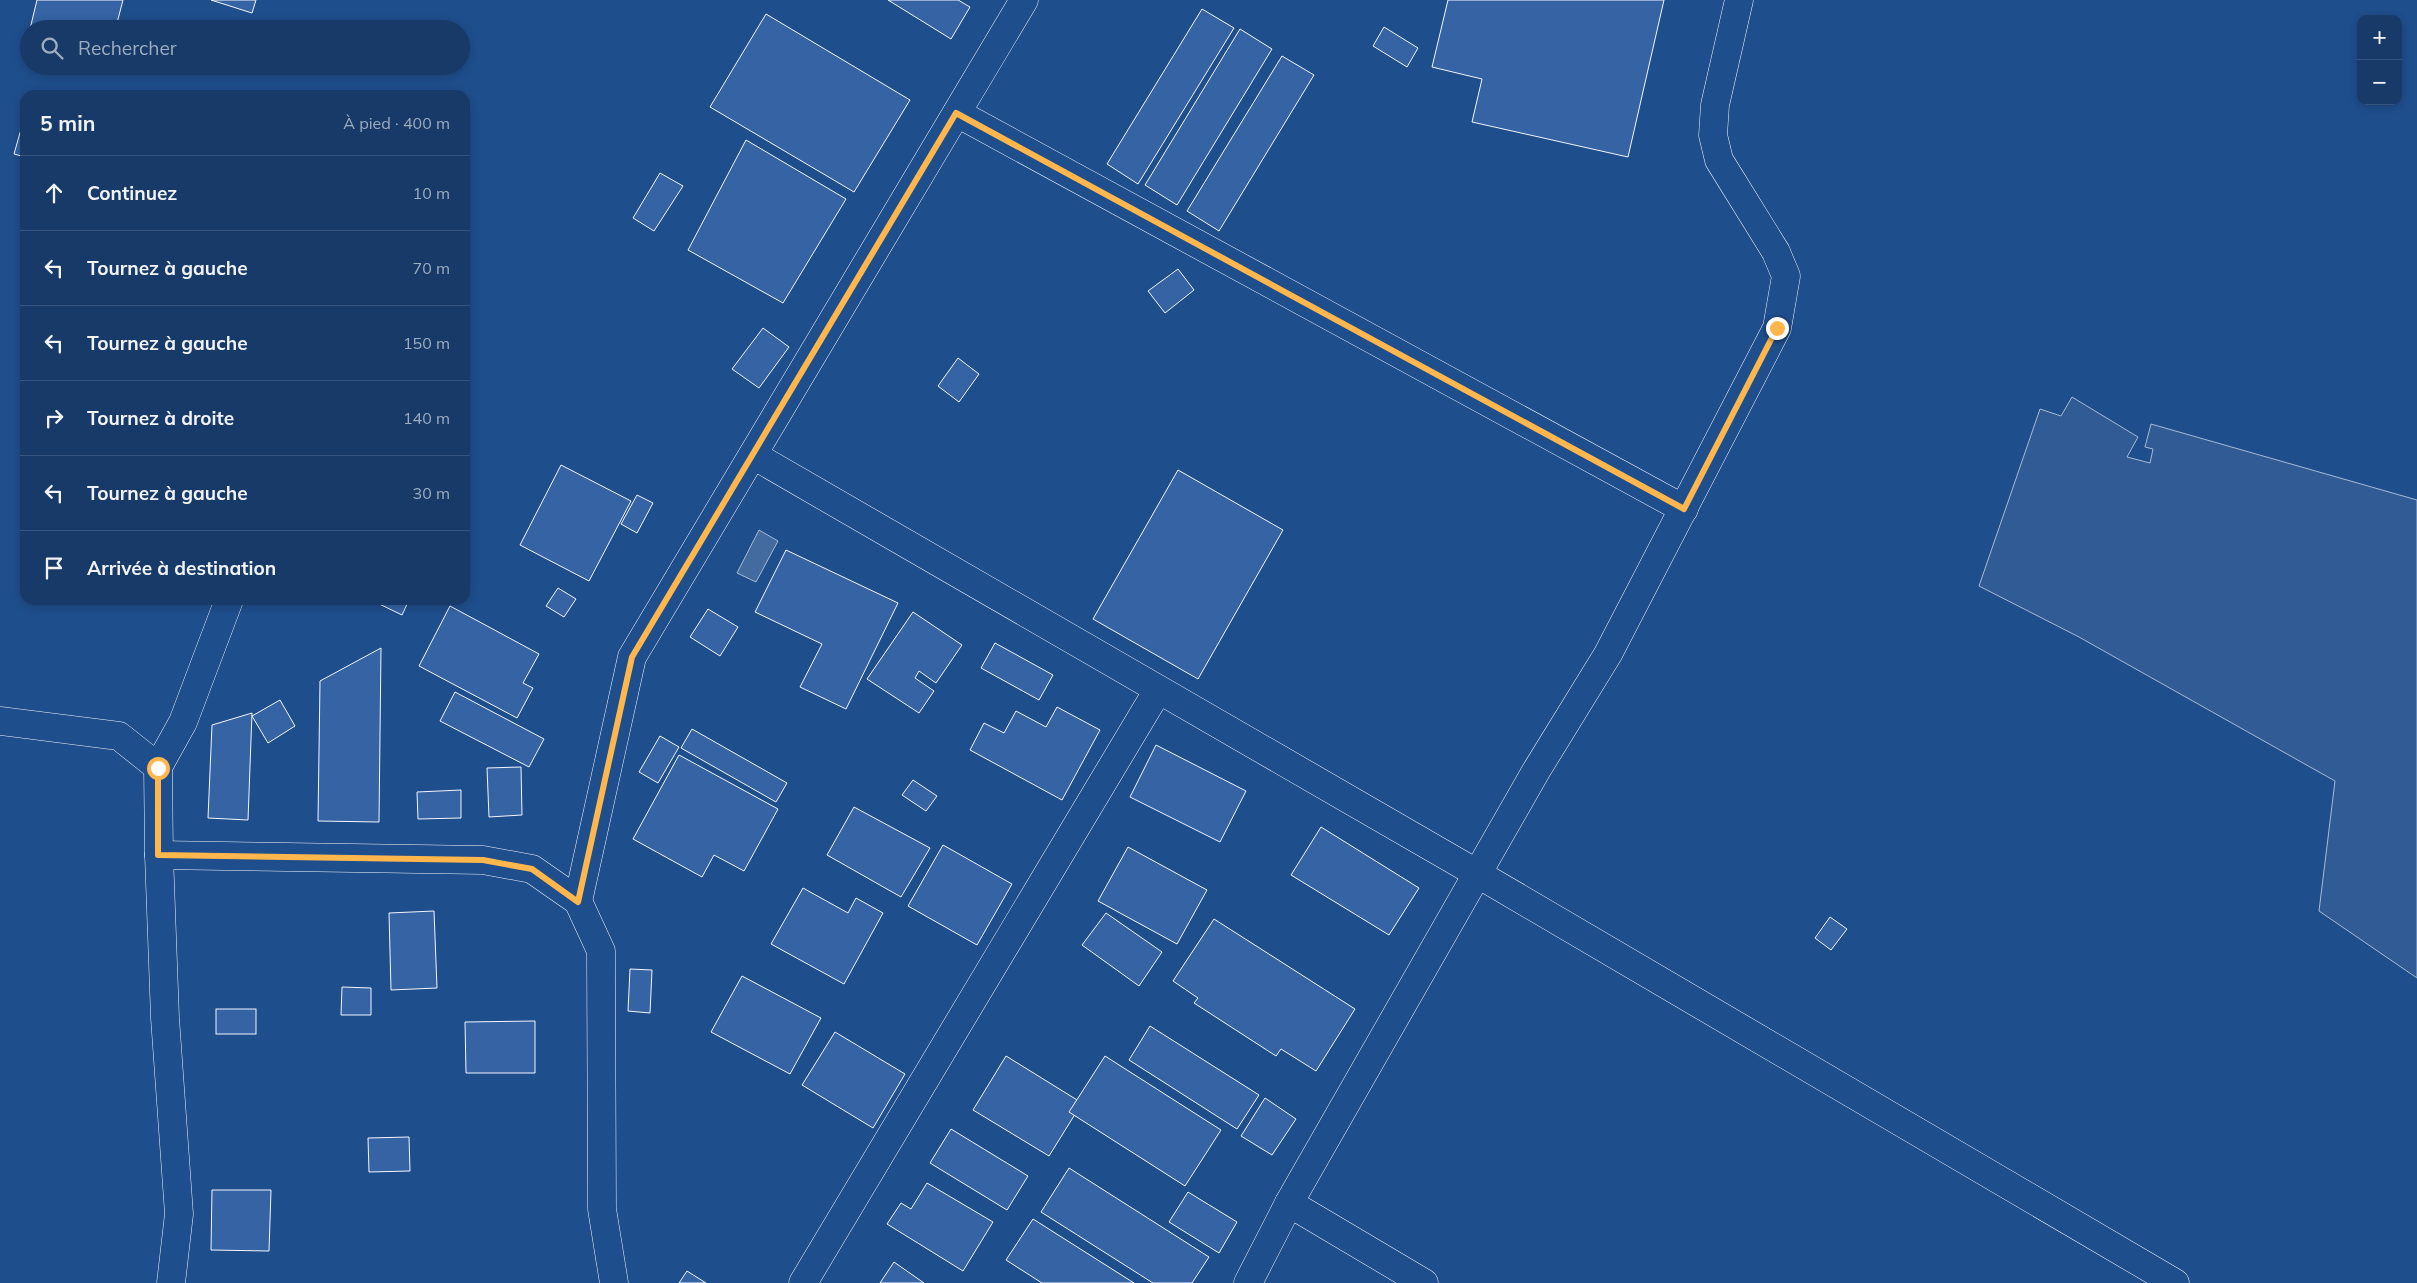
<!DOCTYPE html>
<html lang="fr">
<meta charset="utf-8">
<style>
:root{--surface:#173a69;--page:#244571;--text:#f1f3f6;--muted:#9eadc0;--line:#36547d}
body{margin:0;font-family:Mulish,sans-serif;background:var(--page);color:var(--text)}
.controls{position:absolute;right:15px;top:15px;display:grid;overflow:hidden;border-radius:10px;box-shadow:0 2px 8px #0003}
.controls button{width:45px;height:45px;display:grid;place-items:center;padding:0;border:0;border-bottom:1px solid var(--line);background:var(--surface);color:var(--text);font:25px sans-serif}
.stop{position:absolute;width:15px;height:15px;margin:-11px;border:4px solid #ffb74d;border-radius:50%;background:#fff}
.stop.end{background:#ffb74d;border-color:#fff;box-shadow:0 1px 5px #0008}
.list{margin:0;padding:0;list-style:none}
h2{display:flex;justify-content:space-between;align-items:center;height:65px;margin:0;padding:0 20px;font-size:21px}
h2 small{font-size:16px;font-weight:400;color:var(--muted)}
.list li{display:grid;grid-template-columns:32px 1fr auto;gap:15px;align-items:center;box-sizing:border-box;height:75px;padding:0 20px;border-top:1px solid var(--line)}
.list b{display:block;font-size:19px;white-space:nowrap}
.list em{font-size:16px;font-style:normal;color:var(--muted)}
.icon{flex:none;width:28px;height:28px;fill:none;stroke:currentColor;stroke-width:2;stroke-linecap:round;stroke-linejoin:round}
.map{position:relative;flex:none;width:2417px;height:1283px;overflow:hidden}
.search{position:absolute;background:var(--surface);box-shadow:0 2px 8px #0003;left:20px;top:20px;width:450px;height:55px;display:flex;align-items:center;gap:12px;box-sizing:border-box;padding:0 18px;border-radius:28px;color:var(--muted);font-size:19px}
.panel{position:absolute;background:var(--surface);box-shadow:0 2px 8px #0003;left:20px;top:90px;width:450px;height:515px;border-radius:15px}
.map>svg:first-child{display:block}
.built{fill:#305b95;stroke:#a8bbd7}
.water{fill:#446ba0;stroke:#a8bbd7}
.building{fill:#3563a3;stroke:#f2f6ff}
.lines{fill:none;stroke-linecap:round;stroke-linejoin:round}
.minor-casing{stroke:#f2f6ff;stroke-width:29}
.minor{stroke:#1f4e8c;stroke-width:28}
.route{stroke:#ffb74d;stroke-width:6}
</style>
<div class="map">
<svg width="2417" height="1283" viewBox="0 0 2417 1283">
<rect width="100%" height="100%" fill="#1f4e8c"/>
<!-- built -->
<path class="built" d="M2072 397 2138 437 2127 457 2150 463 2153 449 2145 447 2151 424 2417 500V978L2319 911 2335 781 2079 637 1979 586 2040 409 2061 416Z"/>
<!-- water -->
<path class="water" d="M759 530 778 541 756 582 737 573Z"/>
<!-- building -->
<g class="building">
<path d="M37 0H123L117 23 140 29H30Z"/>
<path d="M211 0H256L252 13Z"/>
<path d="M888 0H958L970 7 951 39Z"/>
<path d="M1448 0H1664L1628 157 1472 122 1482 79 1432 67Z"/>
<path d="M1202 9 1234 28 1138 184 1107 164Z"/>
<path d="M766 14 910 100 854 192 710 107Z"/>
<path d="M1384 27 1418 48 1407 67 1373 46Z"/>
<path d="M1240 29 1272 49 1177 205 1145 185Z"/>
<path d="M1282 56 1314 75 1219 231 1187 211Z"/>
<path d="M25 115V157L14 154Z"/>
<path d="M746 140 846 199 783 303 688 250Z"/>
<path d="M660 173 683 186 654 231 633 218Z"/>
<path d="M1178 269 1194 290 1165 313 1148 291Z"/>
<path d="M763 328 789 347 759 388 732 369Z"/>
<path d="M958 358 979 374 959 402 938 386Z"/>
<path d="M561 465 631 501 589 581 520 545Z"/>
<path d="M1178 470 1283 530 1198 679 1093 619Z"/>
<path d="M637 495 653 503 637 533 621 524Z"/>
<path d="M786 550 898 603 846 709 800 687 822 644 755 612Z"/>
<path d="M558 588 576 599 564 617 546 606Z"/>
<path d="M371 600H409L402 615Z"/>
<path d="M450 606 539 654 523 683 533 688 517 718 419 666Z"/>
<path d="M708 609 738 627 720 656 690 637Z"/>
<path d="M913 612 962 645 936 683 919 671 915 678 934 691 919 713 867 679Z"/>
<path d="M995 643 1053 675 1039 700 981 668Z"/>
<path d="M381 648 379 822 318 821 320 681Z"/>
<path d="M455 692 544 739 529 767 440 721Z"/>
<path d="M280 700 295 726 268 743 252 716Z"/>
<path d="M1057 707 1100 730 1062 800 970 750 984 723 1004 733 1016 711 1046 727Z"/>
<path d="M252 713 248 820 208 818 212 725Z"/>
<path d="M692 729 787 783 776 802 681 748Z"/>
<path d="M660 736 679 747 658 783 639 772Z"/>
<path d="M1156 745 1246 791 1220 842 1130 797Z"/>
<path d="M679 755 778 809 744 871 714 855 702 877 633 839Z"/>
<path d="M521 767 522 815 489 817 487 768Z"/>
<path d="M913 780 937 796 926 811 902 795Z"/>
<path d="M461 790V818L418 819 417 792Z"/>
<path d="M854 807 930 848 901 897 827 855Z"/>
<path d="M1321 827 1419 888 1389 935 1291 875Z"/>
<path d="M943 845 1012 884 977 945 908 906Z"/>
<path d="M1128 847 1207 890 1177 944 1098 901Z"/>
<path d="M803 888 848 913 856 898 883 913 844 984 771 944Z"/>
<path d="M434 911 437 988 391 990 389 913Z"/>
<path d="M1106 913 1162 952 1139 986 1082 945Z"/>
<path d="M1830 917 1847 929 1831 950 1815 938Z"/>
<path d="M1214 919 1355 1009 1316 1071 1281 1049 1276 1056 1194 1003 1198 998 1173 981Z"/>
<path d="M630 969 652 970 650 1013 628 1011Z"/>
<path d="M742 976 821 1018 790 1074 711 1032Z"/>
<path d="M342 987 371 988V1015H341Z"/>
<rect x="216" y="1009" width="40" height="25"/>
<path d="M535 1021V1073H466L465 1022Z"/>
<path d="M1150 1026 1259 1095 1237 1129 1129 1060Z"/>
<path d="M835 1032 905 1074 873 1128 802 1085Z"/>
<path d="M1006 1056 1082 1103 1049 1156 973 1110Z"/>
<path d="M1105 1056 1221 1130 1185 1186 1069 1112Z"/>
<path d="M1265 1098 1296 1119 1272 1155 1241 1136Z"/>
<path d="M951 1129 1028 1176 1007 1210 930 1163Z"/>
<path d="M409 1137 410 1171 369 1172 368 1138Z"/>
<path d="M1069 1168 1209 1257 1192 1283H1153L1041 1212Z"/>
<path d="M927 1183 993 1222 963 1271 887 1224 901 1203 911 1209Z"/>
<path d="M212 1190H271L269 1251 211 1250Z"/>
<path d="M1188 1192 1237 1222 1219 1253 1169 1222Z"/>
<path d="M1033 1219 1134 1283H1042L1006 1260Z"/>
<path d="M894 1262 924 1283H880Z"/>
<path d="M687 1271 706 1283H679Z"/>
</g>
<g class="lines">
<defs>
<g id="minor">
<path d="M957 113 1684 509"/>
<path d="M753 455 1478 874 2175 1283"/>
<path d="M0 721 119 736 158 767 159 855 165 1018 179 1214 171 1283"/>
<path d="M158 767 183 722 229 600"/>
<path d="M159 855 483 860 532 869 578 901 601 951 602 1209 614 1283"/>
<path d="M578 901 632 657 1024 0"/>
<path d="M1289 1203 1424 1283"/>
<path d="M803 1283 1158 690"/>
<path d="M1248 1283 1289 1203 1536 771 1608 654 1777 328 1786 276 1776 252 1719 160 1713 135 1715 105 1739 0"/>
</g>
</defs>
<!-- minor casing -->
<use href="#minor" class="minor-casing"/>
<!-- minor -->
<use href="#minor" class="minor"/>
</g>
<g class="lines">
<!-- route -->
<path class="route" d="M158 768V855L483 860 532 869 578 902 632 657 956 113 1684 509 1777 328"/>
</g>
</svg>
<div class="controls">
<button>+</button>
<button>−</button>
</div>
<div class="stop" style="left:158px;top:768px"></div>
<div class="stop end" style="left:1777px;top:328px"></div>
<div class="search"><svg class="icon" aria-label="search" viewBox="0 0 24 24"><circle cx="10" cy="10" r="6"/><path d="M15 15l6 6"/></svg>Rechercher</div>
<section class="panel">
<h2>5 min<small>À pied · 400 m</small></h2>
<ul class="list">
<li><svg class="icon" aria-label="ahead" viewBox="0 0 24 24"><path d="M12 20V5M6 11l6-6 6 6"/></svg><div><b>Continuez</b></div><em>10 m</em></li>
<li><svg class="icon" aria-label="left" viewBox="0 0 24 24"><path d="M17 20v-9H6M10 6l-5 5 5 5"/></svg><div><b>Tournez à gauche</b></div><em>70 m</em></li>
<li><svg class="icon" aria-label="left" viewBox="0 0 24 24"><path d="M17 20v-9H6M10 6l-5 5 5 5"/></svg><div><b>Tournez à gauche</b></div><em>150 m</em></li>
<li><svg class="icon" aria-label="right" viewBox="0 0 24 24"><path d="M7 20v-9h11M14 6l5 5-5 5"/></svg><div><b>Tournez à droite</b></div><em>140 m</em></li>
<li><svg class="icon" aria-label="left" viewBox="0 0 24 24"><path d="M17 20v-9H6M10 6l-5 5 5 5"/></svg><div><b>Tournez à gauche</b></div><em>30 m</em></li>
<li><svg class="icon" aria-label="arrive" viewBox="0 0 24 24"><path d="M6 21V4h12l-3 4 3 4H6"/></svg><div><b>Arrivée à destination</b></div></li>
</ul>
</section>
</div>
